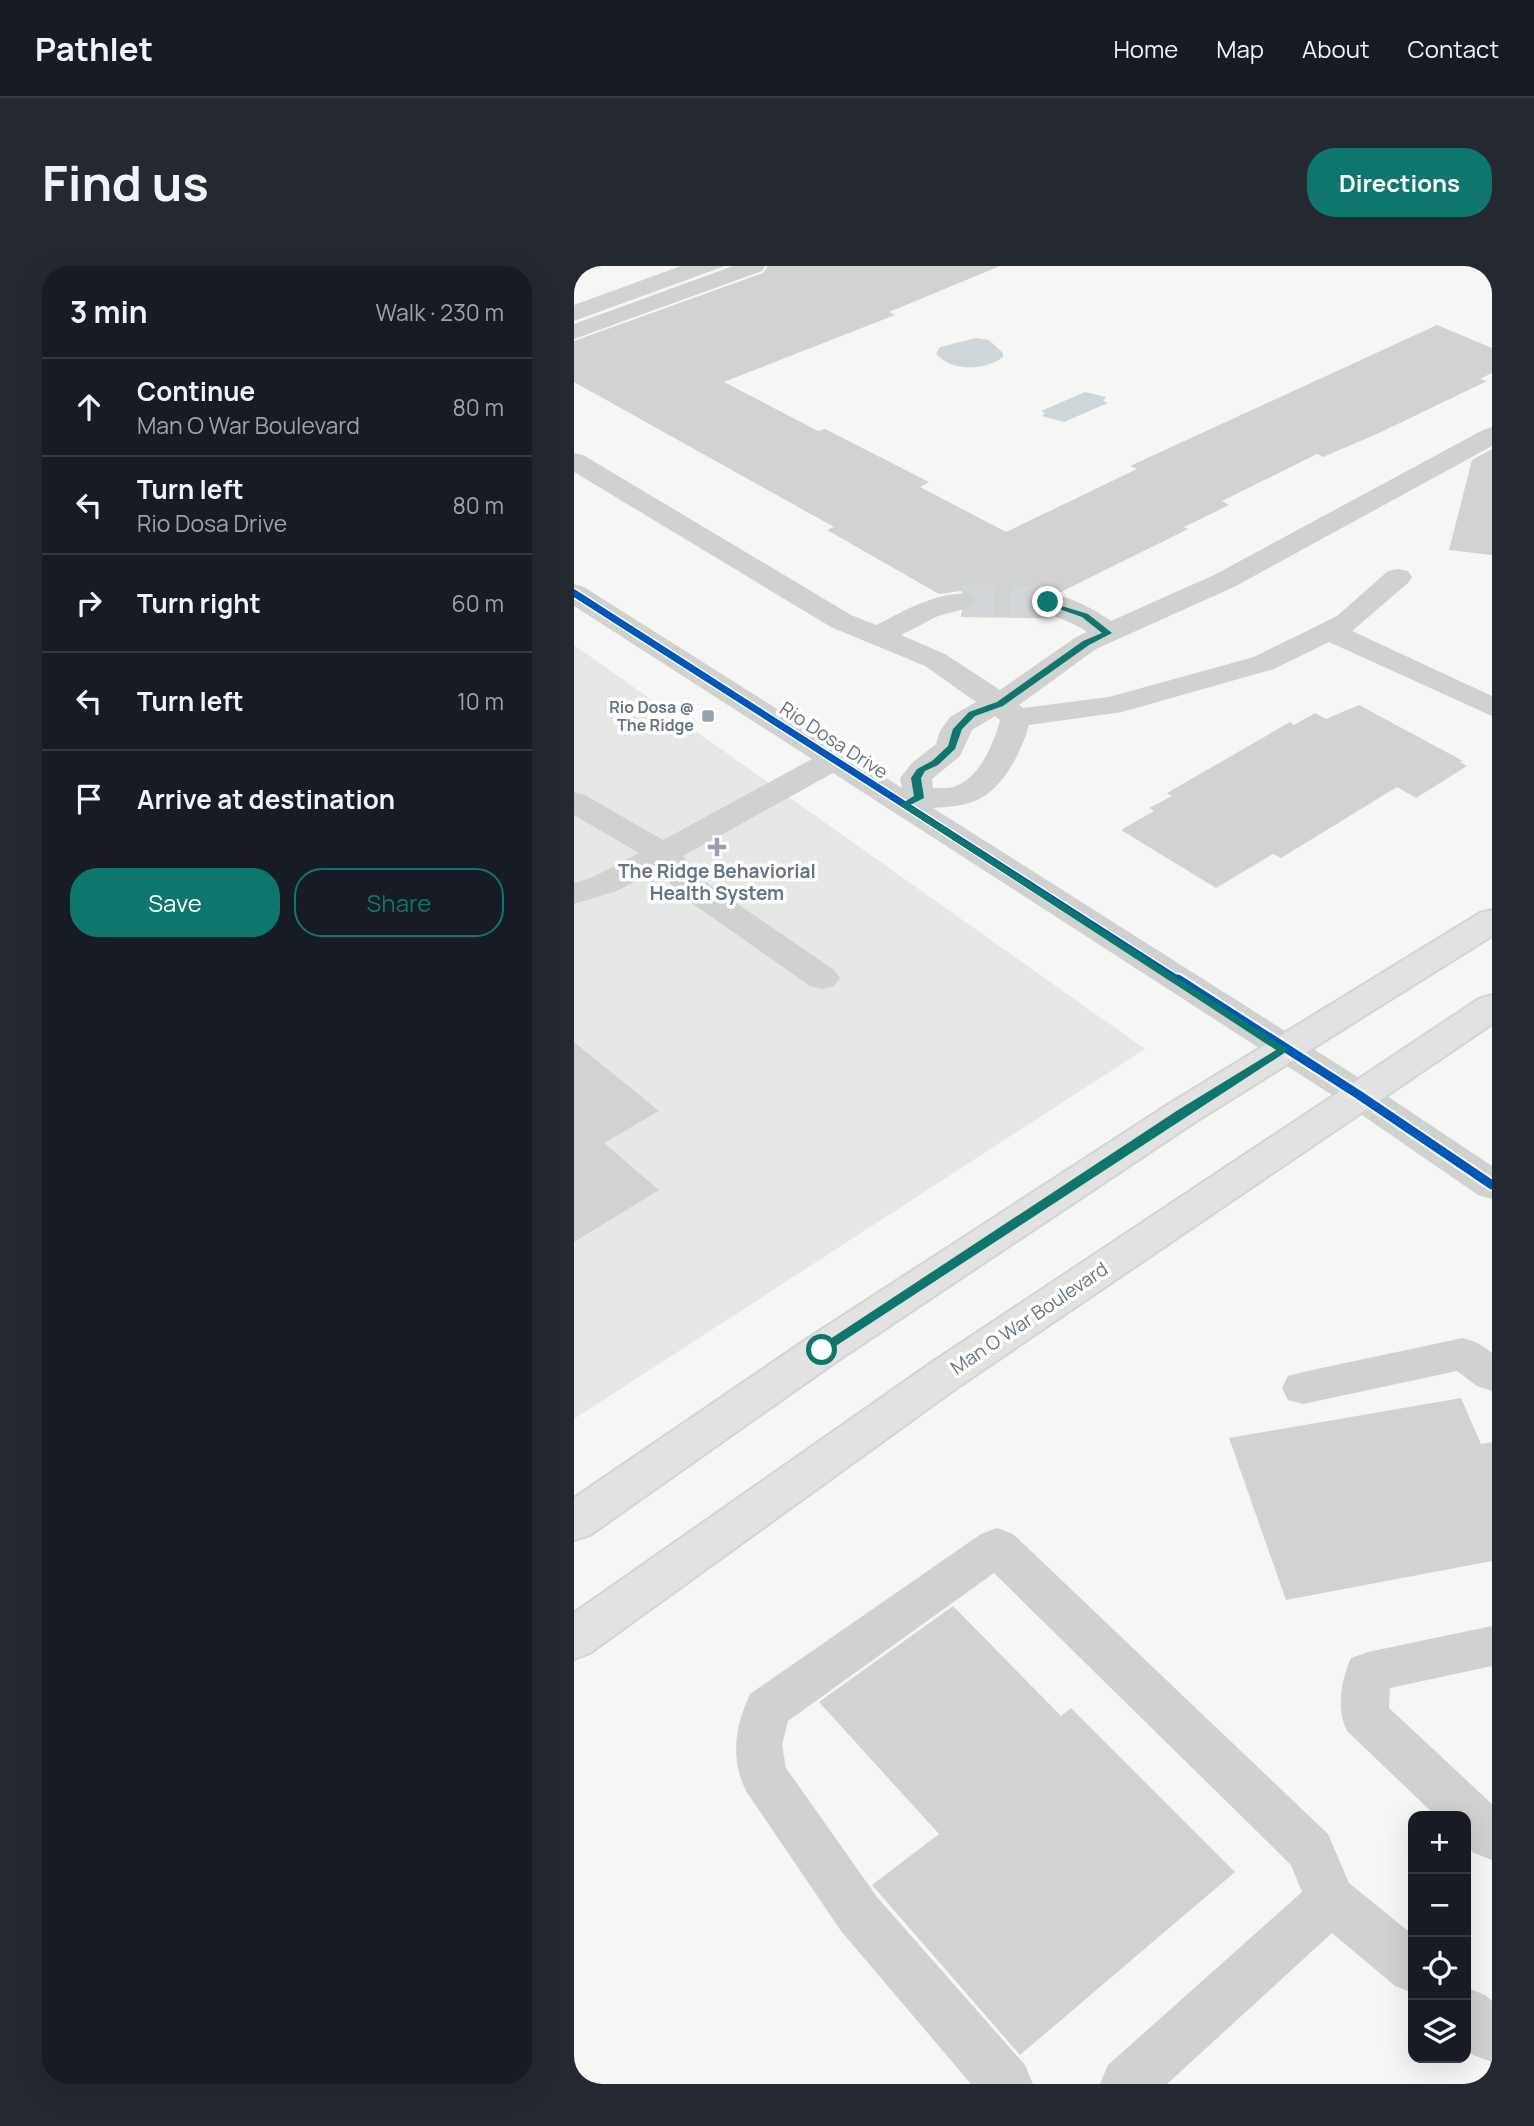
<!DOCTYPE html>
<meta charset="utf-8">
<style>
:root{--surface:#171b24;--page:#242831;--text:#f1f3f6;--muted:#9ea1a6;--line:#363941;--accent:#0f766e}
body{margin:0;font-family:Manrope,sans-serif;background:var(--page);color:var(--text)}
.controls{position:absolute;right:21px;bottom:21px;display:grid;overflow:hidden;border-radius:14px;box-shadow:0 7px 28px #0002}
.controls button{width:63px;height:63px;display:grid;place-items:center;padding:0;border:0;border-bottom:2px solid var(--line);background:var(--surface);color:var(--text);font:35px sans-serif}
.stop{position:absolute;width:21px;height:21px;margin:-16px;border:5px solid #0f766e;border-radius:50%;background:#fff}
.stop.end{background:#0f766e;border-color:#fff;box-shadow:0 2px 7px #0008}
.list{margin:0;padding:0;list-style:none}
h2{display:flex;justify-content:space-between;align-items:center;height:91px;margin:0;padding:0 28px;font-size:30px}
h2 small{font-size:23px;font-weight:400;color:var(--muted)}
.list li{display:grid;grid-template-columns:46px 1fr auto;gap:21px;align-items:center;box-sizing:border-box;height:98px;padding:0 28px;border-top:2px solid var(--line)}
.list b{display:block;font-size:26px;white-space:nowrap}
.list p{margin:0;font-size:23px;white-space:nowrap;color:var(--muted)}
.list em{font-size:23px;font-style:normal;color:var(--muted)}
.actions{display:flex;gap:14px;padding:21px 28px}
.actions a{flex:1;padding:16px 0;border:2px solid var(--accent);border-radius:28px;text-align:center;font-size:24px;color:var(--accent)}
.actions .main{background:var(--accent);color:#fff}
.icon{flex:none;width:38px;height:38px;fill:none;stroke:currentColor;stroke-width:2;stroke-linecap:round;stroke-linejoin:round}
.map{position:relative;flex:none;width:918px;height:1818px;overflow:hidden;border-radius:28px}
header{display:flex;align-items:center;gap:42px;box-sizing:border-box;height:98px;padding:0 35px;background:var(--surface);border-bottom:2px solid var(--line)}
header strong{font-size:33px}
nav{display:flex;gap:38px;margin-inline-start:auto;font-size:24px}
.intro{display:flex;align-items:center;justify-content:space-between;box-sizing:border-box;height:168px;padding:0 42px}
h1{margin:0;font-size:49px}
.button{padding:18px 32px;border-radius:28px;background:var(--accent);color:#fff;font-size:24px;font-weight:700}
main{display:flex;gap:42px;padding:0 42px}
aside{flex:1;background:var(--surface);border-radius:28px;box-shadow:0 7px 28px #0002}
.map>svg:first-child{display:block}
.built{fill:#e6e8e7}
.water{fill:#cfd6d9}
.building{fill:#d1d2d2}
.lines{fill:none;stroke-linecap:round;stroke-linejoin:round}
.minor-tunnel{stroke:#d2d6d8;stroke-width:32;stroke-dasharray:32 16;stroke-linecap:butt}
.major-casing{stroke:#d3d4d3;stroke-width:4}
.minor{fill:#d0d1d1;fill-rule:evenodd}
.major{fill:#e2e2e3;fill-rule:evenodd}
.cycleway-far1-casing{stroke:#fff;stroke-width:10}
.cycleway-casing{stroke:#fff;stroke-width:13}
.cycleway-far1{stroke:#0057b8;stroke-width:7}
.cycleway{stroke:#0057b8;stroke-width:9}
.route{fill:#0f766e}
.poi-dot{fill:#98a2ac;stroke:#fff;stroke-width:2.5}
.labels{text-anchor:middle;stroke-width:7;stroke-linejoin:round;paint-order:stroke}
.far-poi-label{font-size:16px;font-weight:bold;fill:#657586;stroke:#fff;text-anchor:end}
.street-label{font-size:19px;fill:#657586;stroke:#fff}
.poi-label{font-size:19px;font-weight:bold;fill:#657586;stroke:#fff}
</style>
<header>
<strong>Pathlet</strong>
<nav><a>Home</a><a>Map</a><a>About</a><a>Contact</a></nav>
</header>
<div class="intro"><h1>Find us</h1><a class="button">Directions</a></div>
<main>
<aside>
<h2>3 min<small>Walk · 230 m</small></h2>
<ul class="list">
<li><svg class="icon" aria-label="ahead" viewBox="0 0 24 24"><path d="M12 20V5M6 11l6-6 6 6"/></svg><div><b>Continue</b><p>Man O War Boulevard</p></div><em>80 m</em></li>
<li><svg class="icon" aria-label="left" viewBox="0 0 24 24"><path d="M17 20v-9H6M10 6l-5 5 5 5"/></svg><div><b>Turn left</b><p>Rio Dosa Drive</p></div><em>80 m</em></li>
<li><svg class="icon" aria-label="right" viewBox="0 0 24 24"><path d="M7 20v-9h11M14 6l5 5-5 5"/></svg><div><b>Turn right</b></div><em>60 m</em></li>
<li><svg class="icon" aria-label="left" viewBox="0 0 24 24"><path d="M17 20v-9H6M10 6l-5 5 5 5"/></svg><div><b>Turn left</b></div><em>10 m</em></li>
<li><svg class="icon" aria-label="arrive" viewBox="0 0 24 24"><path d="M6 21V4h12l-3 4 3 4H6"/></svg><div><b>Arrive at destination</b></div></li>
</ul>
<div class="actions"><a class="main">Save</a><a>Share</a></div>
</aside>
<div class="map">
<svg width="918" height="1818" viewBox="0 0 918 1818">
<rect width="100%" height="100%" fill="#f6f6f4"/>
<!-- built -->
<path class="built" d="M0 379 571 783 0 1153Z"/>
<!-- water -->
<g class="water">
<path d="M402 72 415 74 429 87V91C410 105 379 106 362 88L366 81Z"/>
<path d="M511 126 532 131 529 135 534 137 490 156 468 150 471 147 467 145Z"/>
</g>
<!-- building -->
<g class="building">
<path d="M107 0H151L0 55V39Z"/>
<path d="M194 0H426L315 46 321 49 150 116 244 165 251 163 355 216 346 221 432 266 563 203 556 200 863 59 918 82V107L906 113 913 115 805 167 749 191 743 188 648 235 655 239 610 261 614 263 485 327H464L457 336 474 352 387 351V347L399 344 404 336 400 328 386 325 365 328 253 264 260 261 0 116V75L189 7Z"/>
<path d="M918 183V289L875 284 898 194Z"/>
<path d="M785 439 889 495 886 496 893 500 842 532 823 521 707 592 699 588 642 622 547 564 580 545 575 542 598 530 593 527 716 456 720 459 741 447 752 453Z"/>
<path d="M0 776 85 845 30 877 85 924 0 976Z"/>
<path d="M887 1132 907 1178 918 1176V1295L712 1334 655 1172Z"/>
<path d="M379 1340 487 1450 497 1442 661 1606 446 1789 298 1619 365 1568 245 1436Z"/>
</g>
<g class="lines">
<!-- minor-tunnel -->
<path class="minor-tunnel" d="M388 335 474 336"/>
<defs>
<g id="major">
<path d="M918 644V670L621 856 263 1095 16 1269 0 1274V1232L233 1073 595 838 906 647Z"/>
<path d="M918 729V758L387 1119 16 1387 0 1393V1347L357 1097 905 733Z"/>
</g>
</defs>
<!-- major casing -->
<use href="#major" class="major-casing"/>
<!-- minor -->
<g class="minor">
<path d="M159 0H191L188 5 0 73V58Z"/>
<path d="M918 161V180L660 321 522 383 445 439 449 442 535 431 680 391 763 350 814 305 824 303 834 305 838 311 834 317 778 365 918 430V450L755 376 700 403 548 446 455 459C448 484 431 519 407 532 393 540 374 541 359 542L798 820 918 900V933L904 929 772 838 259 507 109 590 129 614 260 704 266 712 260 720 248 723 236 720 105 628 84 603 43 625 0 638V617L19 611 65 587 0 549V526L11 529 89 574 238 493 0 340V318L10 321 328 522 326 512 338 497 362 478 366 465 376 451 402 436 351 400 257 361 0 206V187L9 189 277 349 302 359C328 346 369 322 398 329L402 335 398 341 364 350 327 369 371 388 426 424 502 371 513 366C499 355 469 349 460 336L464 330C487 324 518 342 537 355L640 309 909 164ZM421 450 426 454C420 477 406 511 382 520 375 523 367 522 359 522L358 513 386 490 398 464Z"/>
<path d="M889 1072 904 1077 918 1087V1125L903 1120 883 1105 729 1138 714 1134 708 1122 714 1110 729 1106Z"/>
<path d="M423 1262 439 1268 754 1568 775 1617 839 1669V1727L821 1720 758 1667 593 1818H526L534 1799 728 1626 717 1599 420 1307 214 1455 208 1479 212 1502 303 1631 451 1799 459 1818H397L267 1665 172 1525C156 1491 161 1461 176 1428L407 1268Z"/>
<path d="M918 1360V1400L816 1422 815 1442 918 1538V1594L900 1587 892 1579V1550H862L773 1465C762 1442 767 1414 777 1392L794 1386Z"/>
<path d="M892 1721 911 1729 918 1735V1796L899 1789 892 1782Z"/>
</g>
<!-- major -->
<use href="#major" class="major"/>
<defs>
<path id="cycleway-far1" d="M0 327 606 715"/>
<path id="cycleway" d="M604 713 785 829 918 919"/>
</defs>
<!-- cycleway-far1 casing -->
<use href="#cycleway-far1" class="cycleway-far1-casing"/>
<!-- cycleway casing -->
<use href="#cycleway" class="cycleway-casing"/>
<!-- cycleway-far1 -->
<use href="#cycleway-far1" class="cycleway-far1"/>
<!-- cycleway -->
<use href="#cycleway" class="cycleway"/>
</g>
<!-- route -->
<path class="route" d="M471 335 514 348 538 367 515 379 429 440 401 450 388 463 381 483 364 499 351 505 347 512 350 532 336 539 715 784 248 1089 244 1088V1081L604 844 702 784 325 539 340 530 337 512 343 503 358 495 374 480 379 463 395 446 423 436 509 375 528 367 508 351 471 338Z"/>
<!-- markers -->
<g class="poi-dot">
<rect x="127" y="443" width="14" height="14" rx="3.5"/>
<path d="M139.5 570.5h7v7h7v7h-7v7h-7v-7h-7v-7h7z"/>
</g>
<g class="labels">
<!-- far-poi labels -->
<g class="far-poi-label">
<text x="120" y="447">Rio Dosa @<tspan x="120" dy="18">The Ridge</tspan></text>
</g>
<!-- street labels -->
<g class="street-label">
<text transform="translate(260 474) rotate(33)" y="7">Rio Dosa Drive</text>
<text transform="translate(455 1052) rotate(-34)" y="7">Man O War Boulevard</text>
</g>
<!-- poi labels -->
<g class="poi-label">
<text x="143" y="612">The Ridge Behaviorial<tspan x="143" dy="22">Health System</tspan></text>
</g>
</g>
</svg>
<div class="controls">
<button>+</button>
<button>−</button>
<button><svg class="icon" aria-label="locate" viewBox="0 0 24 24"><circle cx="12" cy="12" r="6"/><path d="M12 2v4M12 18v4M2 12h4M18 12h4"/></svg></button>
<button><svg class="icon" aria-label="layers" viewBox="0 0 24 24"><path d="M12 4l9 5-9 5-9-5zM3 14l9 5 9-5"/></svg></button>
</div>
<div class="stop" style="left:248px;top:1084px"></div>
<div class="stop end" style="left:474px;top:336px"></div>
</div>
</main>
